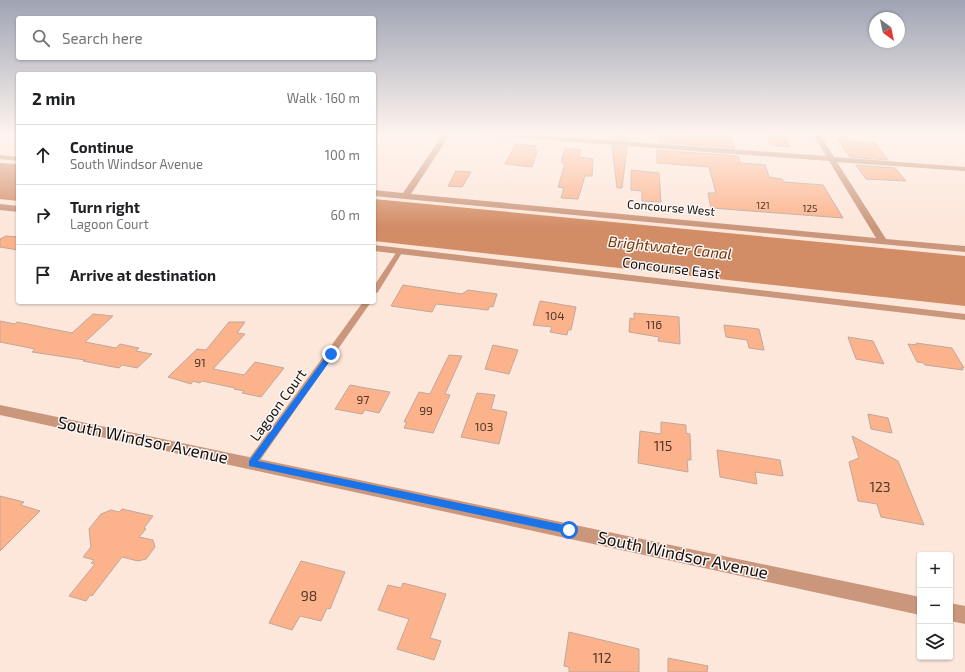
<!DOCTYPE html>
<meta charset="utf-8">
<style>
:root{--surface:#fff;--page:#f2f2f2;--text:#202124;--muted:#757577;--line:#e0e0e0}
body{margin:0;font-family:"Exo 2",sans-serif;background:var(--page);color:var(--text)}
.controls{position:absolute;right:12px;bottom:12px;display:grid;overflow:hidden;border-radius:4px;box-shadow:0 1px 3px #0004}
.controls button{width:36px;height:36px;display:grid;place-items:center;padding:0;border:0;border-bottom:1px solid var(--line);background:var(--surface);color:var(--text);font:20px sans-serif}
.compass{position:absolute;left:869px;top:12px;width:36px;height:36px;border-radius:50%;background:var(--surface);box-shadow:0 1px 3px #0004;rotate:147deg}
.stop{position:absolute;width:12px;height:12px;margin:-9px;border:3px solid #1a73e8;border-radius:50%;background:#fff}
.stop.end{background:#1a73e8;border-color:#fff;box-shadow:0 1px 4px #0008}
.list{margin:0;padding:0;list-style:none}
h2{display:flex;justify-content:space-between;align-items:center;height:52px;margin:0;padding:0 16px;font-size:17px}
h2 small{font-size:13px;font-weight:400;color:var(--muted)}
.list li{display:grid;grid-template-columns:26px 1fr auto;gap:12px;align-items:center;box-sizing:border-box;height:60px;padding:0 16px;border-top:1px solid var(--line)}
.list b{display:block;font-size:15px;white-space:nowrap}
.list p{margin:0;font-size:13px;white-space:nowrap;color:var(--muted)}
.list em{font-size:13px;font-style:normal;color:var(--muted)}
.icon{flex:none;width:22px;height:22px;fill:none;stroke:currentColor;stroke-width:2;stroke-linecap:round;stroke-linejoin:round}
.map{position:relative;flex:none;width:965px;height:672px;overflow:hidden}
.search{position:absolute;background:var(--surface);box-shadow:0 1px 3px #0004;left:16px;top:16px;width:360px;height:44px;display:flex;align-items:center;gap:10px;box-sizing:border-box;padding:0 14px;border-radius:4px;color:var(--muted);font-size:15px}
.panel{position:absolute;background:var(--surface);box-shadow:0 1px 3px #0004;left:16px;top:72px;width:360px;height:232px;border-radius:4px}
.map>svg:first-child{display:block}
.water{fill:#d28c66}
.building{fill:#fcb38c;stroke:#bda89d}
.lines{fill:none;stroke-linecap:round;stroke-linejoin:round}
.lane{fill:#ca977c;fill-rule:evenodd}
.street{fill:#ca977c;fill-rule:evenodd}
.route{fill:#1a73e8}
.labels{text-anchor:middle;stroke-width:3;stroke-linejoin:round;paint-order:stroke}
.far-number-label{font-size:10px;fill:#50372a}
.far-street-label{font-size:12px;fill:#160e0a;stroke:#fcf7f5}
.number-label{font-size:12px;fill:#50372a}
.street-label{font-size:14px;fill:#160e0a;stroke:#fcf7f5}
.near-number-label{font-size:14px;fill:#50372a}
.water-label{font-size:15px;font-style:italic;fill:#723204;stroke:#fcf7f5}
.near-street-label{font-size:17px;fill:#160e0a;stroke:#fcf7f5}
</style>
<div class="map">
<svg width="965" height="672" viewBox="0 0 965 672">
<rect width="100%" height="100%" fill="#fde6da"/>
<!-- water -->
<g class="water">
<path d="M0 163 18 164V201L0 199Z"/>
<path d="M374 199 965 256V306L374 241Z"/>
</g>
<!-- building -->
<g class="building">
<path d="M611 133H628L627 140 611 139Z"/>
<path d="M658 133 730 135 735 148 658 142Z"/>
<path d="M766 133H784L790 147 771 145Z"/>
<path d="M837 138 876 144 888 160 850 157Z"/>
<path d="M516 144 536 146 534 151H537L532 167 505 164Z"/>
<path d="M612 146 627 147 622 188H617Z"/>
<path d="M565 148 581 150 579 157 593 159 592 176H585L578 199 561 198 564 188 558 187 565 164 561 162Z"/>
<path d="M657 150 738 156 740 163 765 165 769 177 782 179 784 182 823 185 843 218 711 208 708 193H716L709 167 657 163Z"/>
<path d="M856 165 895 168 906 181 866 179Z"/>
<path d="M631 170 659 173 661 202 642 201V191L631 190Z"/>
<path d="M456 171 471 172 462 187 448 186Z"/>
<path d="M6 236 18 237V250L0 247V239Z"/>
<path d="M403 285 462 294 468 290 497 294 493 307 490 306 488 310 436 304 432 312 391 306Z"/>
<path d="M540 301 576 307 571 330H568L567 335 550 332 552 327 533 325Z"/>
<path d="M634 313 679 317 680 344 658 341 659 337 629 332 630 318 634 319Z"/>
<path d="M93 314 113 316 85 342 116 348 120 344 139 348 136 351 152 354 137 368 122 365 119 368 83 361 85 360 32 352 35 349 0 342V321L15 324 17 322 72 333Z"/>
<path d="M229 322H245L237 333 245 334 213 369 244 375 255 362 284 368 261 397 242 393 244 391 234 389 235 388 202 381 200 383 193 381 191 384 168 377 197 349 206 350Z"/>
<path d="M724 325 759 329 764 350 749 348 747 340 726 337Z"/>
<path d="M848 337 873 341 884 364 856 359Z"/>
<path d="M916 343 952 348 964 368H961L963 370 925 365 924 363 917 362 908 344 917 345Z"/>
<path d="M493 345 518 350 509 374 485 369Z"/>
<path d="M449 355 462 356 445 394 450 395 433 433 404 428 407 422H404L419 392 430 394Z"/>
<path d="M350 385 366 388 390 392 379 413 365 410 362 414 335 409Z"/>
<path d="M477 393 495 395 491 409 507 412 499 444 461 437Z"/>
<path d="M868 414 888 418 892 433 871 429Z"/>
<path d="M661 422 686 425V433L690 434 691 460H687L688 472 638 463 640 431 661 434Z"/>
<path d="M852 436 898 461 924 525 881 517 877 504 858 501 849 462 859 458Z"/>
<path d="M717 450 780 460 783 476 755 472 757 484 720 477Z"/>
<path d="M0 496 24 502 21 505 40 511 0 551Z"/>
<path d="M122 509 153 516 144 528 146 529 139 537 153 540 155 547 146 559 138 561 122 557 92 596 90 595 86 601 69 596 95 564 91 563 94 560 83 557 91 547 89 529 101 514 111 510 119 512Z"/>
<path d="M301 561 345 572 330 609 327 608 321 621 300 616 292 630 269 623Z"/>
<path d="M403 583 446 594 430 638 441 641 434 660 397 649 409 619 378 610 388 585 401 588Z"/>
<path d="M569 632 639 649V672H569V667L564 666Z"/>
<path d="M668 658 708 666 707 672H668Z"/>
</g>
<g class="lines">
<!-- lane -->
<g class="lane">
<path d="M400 249 403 251 378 292 374 294V286L398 250Z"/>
<path d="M363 302H371L256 466 252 467 248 466 247 463 248 460Z"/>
</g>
<!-- street -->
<g class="street">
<path d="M444 133H451L411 194 876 238 829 161 480 135 477 133H509L826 156 812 133H819L834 157 965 167V171L837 162 886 239 965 246V252L374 196V190L403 193Z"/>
<path d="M0 155 18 157V161L0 159Z"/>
<path d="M0 204 18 206V212L0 210Z"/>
<path d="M374 245 965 314V320L374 251Z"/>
<path d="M0 405 920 597V615L0 415Z"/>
<path d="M950 603 965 606V624L950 621Z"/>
</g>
</g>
<!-- sky -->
<linearGradient id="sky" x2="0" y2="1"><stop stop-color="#9fa4b4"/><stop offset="0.59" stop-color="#fef4ee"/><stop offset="1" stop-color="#fef4ee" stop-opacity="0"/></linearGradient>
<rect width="965" height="227" fill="url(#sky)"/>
<!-- route -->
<path class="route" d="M329 352 335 354 258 461 569 526 572 527V533L569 534 249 466V461Z"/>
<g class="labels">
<!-- far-number labels -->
<g class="far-number-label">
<text x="763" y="209">121</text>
<text x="810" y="212">125</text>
</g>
<!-- far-street labels -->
<g class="far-street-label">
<text transform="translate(671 208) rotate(5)" y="4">Concourse West</text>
</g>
<!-- number labels -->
<g class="number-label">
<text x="555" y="320">104</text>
<text x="654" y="329">116</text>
<text x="200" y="367">91</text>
<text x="363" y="404">97</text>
<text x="426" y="415">99</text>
<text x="484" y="431">103</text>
</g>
<!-- street labels -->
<g class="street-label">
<text transform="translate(671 268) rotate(7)" y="5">Concourse East</text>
<text transform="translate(278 405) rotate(-54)" y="5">Lagoon Court</text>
</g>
<!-- near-number labels -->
<g class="near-number-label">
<text x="663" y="451">115</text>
<text x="880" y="492">123</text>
<text x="309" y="601">98</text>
<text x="602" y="663">112</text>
</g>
<!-- water labels -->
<g class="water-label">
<text transform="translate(670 248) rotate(6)" y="5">Brightwater Canal</text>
</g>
<!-- near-street labels -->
<g class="near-street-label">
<text transform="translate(143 440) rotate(12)" y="6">South Windsor Avenue</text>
<text transform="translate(683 555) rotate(12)" y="6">South Windsor Avenue</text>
</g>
</g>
</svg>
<div class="controls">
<button>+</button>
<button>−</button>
<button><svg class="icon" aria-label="layers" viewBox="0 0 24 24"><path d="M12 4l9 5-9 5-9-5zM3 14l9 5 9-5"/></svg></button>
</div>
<svg class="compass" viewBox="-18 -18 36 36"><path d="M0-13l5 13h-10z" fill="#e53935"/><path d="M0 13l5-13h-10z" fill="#757577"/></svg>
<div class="stop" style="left:569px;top:530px"></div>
<div class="stop end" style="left:331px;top:354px"></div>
<div class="search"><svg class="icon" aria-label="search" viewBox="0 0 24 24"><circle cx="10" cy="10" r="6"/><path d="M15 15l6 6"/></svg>Search here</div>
<section class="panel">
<h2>2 min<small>Walk · 160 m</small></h2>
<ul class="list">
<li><svg class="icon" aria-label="ahead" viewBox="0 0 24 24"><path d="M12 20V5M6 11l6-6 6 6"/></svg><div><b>Continue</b><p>South Windsor Avenue</p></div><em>100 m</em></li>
<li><svg class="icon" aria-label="right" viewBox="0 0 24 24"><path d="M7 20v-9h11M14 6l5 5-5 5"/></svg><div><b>Turn right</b><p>Lagoon Court</p></div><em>60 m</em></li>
<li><svg class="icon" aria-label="arrive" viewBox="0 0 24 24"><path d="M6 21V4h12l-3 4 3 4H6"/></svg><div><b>Arrive at destination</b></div></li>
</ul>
</section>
</div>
